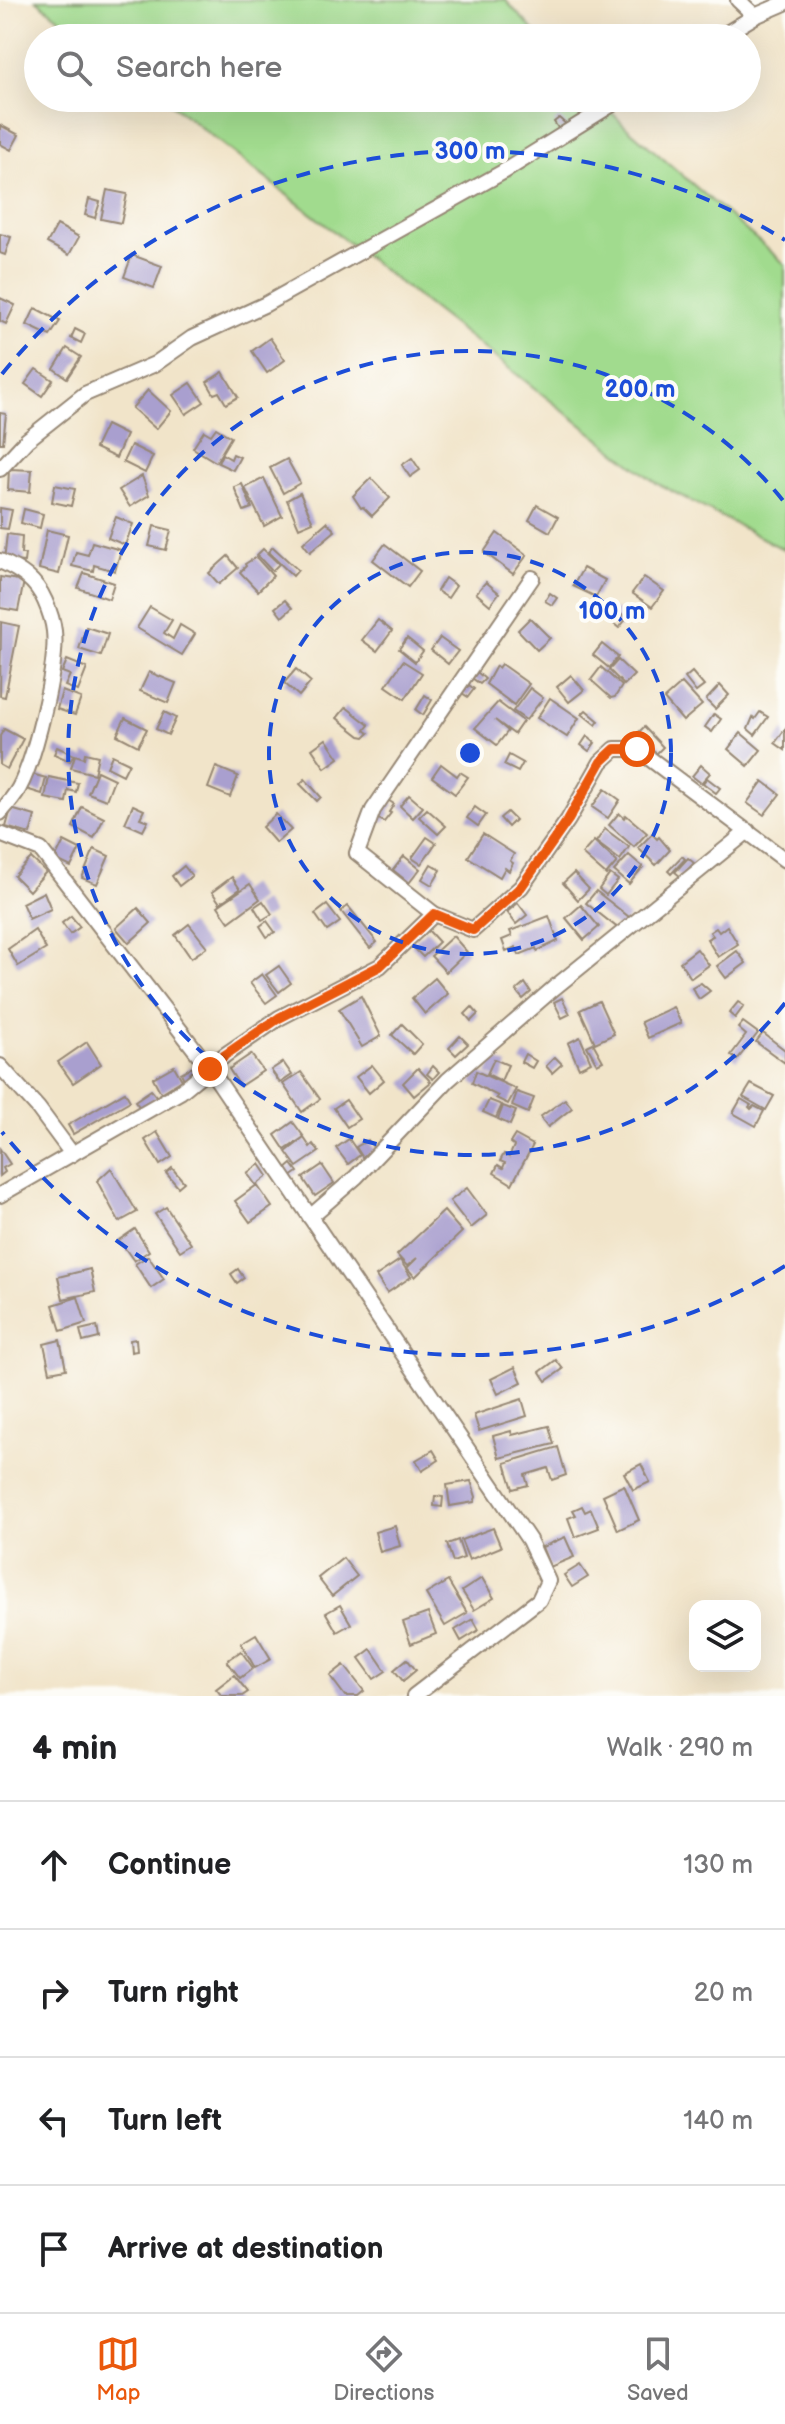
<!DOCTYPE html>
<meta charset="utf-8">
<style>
:root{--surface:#fff;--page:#f2f2f2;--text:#202124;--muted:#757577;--line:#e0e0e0;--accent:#ea580c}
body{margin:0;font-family:"Balsamiq Sans",sans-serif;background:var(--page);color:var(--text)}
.controls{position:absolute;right:24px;bottom:24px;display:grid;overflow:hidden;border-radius:16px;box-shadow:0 8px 32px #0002}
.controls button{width:72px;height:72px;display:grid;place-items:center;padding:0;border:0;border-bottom:2px solid var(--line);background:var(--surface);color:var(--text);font:40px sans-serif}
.stop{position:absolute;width:24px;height:24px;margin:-18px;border:6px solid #ea580c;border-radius:50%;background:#fff}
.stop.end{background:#ea580c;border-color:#fff;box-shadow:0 2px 8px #0008}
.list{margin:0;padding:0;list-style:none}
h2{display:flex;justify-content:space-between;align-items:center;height:104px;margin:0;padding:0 32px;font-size:34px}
h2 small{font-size:26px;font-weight:400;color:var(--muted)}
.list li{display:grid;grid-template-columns:52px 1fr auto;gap:24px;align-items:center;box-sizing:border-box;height:128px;padding:0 32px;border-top:2px solid var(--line)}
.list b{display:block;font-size:30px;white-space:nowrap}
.list em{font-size:26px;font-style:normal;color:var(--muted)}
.icon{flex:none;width:44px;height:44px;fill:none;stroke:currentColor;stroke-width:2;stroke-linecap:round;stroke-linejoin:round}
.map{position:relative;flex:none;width:785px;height:1696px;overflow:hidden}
.search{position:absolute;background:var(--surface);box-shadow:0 8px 32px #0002;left:24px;right:24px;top:24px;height:88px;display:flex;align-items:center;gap:20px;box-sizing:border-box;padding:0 28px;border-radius:44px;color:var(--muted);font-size:30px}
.sheet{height:616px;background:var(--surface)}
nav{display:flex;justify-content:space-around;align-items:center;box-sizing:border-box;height:112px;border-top:2px solid var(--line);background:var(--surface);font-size:22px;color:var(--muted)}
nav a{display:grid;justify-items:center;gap:4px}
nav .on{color:var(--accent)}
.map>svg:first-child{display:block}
.green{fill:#a1db8e;stroke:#6e8256;stroke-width:2}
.building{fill:#a99fcf}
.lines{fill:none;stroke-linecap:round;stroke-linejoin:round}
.minor-casing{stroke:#968774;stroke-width:18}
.minor{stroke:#fff;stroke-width:14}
.route{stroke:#ea580c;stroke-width:10}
.ring{fill:none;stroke:#1d4ed8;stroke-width:4;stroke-dasharray:14 10}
.centre{fill:#1d4ed8;stroke:#fdfcf7;stroke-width:4}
.ring-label{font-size:24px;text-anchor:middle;font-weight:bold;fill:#1d4ed8;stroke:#fdfcf7;stroke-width:8;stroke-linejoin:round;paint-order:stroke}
</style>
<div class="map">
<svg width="785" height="1696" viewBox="0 0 785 1696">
<rect width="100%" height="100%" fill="#fdfcf7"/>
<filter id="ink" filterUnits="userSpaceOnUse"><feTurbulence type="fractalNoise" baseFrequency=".0125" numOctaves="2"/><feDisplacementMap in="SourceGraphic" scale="16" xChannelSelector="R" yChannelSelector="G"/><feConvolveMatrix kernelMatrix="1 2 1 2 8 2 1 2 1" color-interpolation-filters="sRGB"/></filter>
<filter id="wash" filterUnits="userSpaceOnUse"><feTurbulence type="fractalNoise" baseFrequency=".006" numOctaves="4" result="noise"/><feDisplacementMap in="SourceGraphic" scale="32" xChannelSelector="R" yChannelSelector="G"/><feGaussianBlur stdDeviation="1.8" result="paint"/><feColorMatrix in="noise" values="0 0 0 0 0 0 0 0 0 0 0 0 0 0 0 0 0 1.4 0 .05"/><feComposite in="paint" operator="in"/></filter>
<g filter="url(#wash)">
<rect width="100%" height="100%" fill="#f1e4c9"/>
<!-- green -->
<g class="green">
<path d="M36 0H505L541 38H85Z"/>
<path d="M163 98H598L623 124 785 264V550L656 483Z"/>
</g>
<g id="blocks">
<!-- building -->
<g class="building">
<path d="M559 118 568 126 560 131 554 122Z"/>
<path d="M0 125 19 135 11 150 0 144Z"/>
<path d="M107 190 127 194 121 223 101 219Z"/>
<path d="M89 199 100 202 95 218 85 215Z"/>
<path d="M57 225 79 237 69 255 47 243Z"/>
<path d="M0 234 11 237 5 255 0 253Z"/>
<path d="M132 255 162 266 154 288 124 277Z"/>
<path d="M0 298 15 305 6 324 0 321Z"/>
<path d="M35 308 60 321 50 336 27 325Z"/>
<path d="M75 329 85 334 81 343 71 338Z"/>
<path d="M270 338 285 360 267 373 252 351Z"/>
<path d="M67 348 81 357 67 378 54 369Z"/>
<path d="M36 369 53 380 42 396 25 384Z"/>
<path d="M223 372 238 397 226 404 219 392 214 394 207 382Z"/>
<path d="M191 383 204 402 186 414 173 395Z"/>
<path d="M148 390 171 411 156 429 132 408Z"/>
<path d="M0 413 6 414 3 443H0Z"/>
<path d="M106 425 126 435 116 458 95 448Z"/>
<path d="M216 428 231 437 216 462 193 448 204 431 211 435Z"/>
<path d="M131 445 153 456 145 473 123 462Z"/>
<path d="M222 454 231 459 233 454 240 457 233 470 218 463Z"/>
<path d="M412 458 420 470 410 477 402 465Z"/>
<path d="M287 459 300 483 283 493 270 468Z"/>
<path d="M9 469 32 470 30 492 8 490Z"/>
<path d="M142 476 149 495 130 507 119 490Z"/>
<path d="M264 478 282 516 264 526 245 488Z"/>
<path d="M371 478 390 498 372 516 363 507 361 508 353 496Z"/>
<path d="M242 484 252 508 244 511 234 487Z"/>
<path d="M55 485 75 489 71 506 52 502Z"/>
<path d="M300 493 313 522 299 528 287 500Z"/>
<path d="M537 505 558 517 550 532 529 520Z"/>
<path d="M0 508 12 510 8 529 0 528Z"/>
<path d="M24 509 43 514 40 528 21 523Z"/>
<path d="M116 517 133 524 125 545 108 538Z"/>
<path d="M327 522 335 531 310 552 303 543Z"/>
<path d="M154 526 171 530 166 550 149 546Z"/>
<path d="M47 530 68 535 59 574 39 569Z"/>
<path d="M497 533 527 555 513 574 484 552Z"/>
<path d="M7 534 22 536 21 554H25L24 562 4 560Z"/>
<path d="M92 542 121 550 115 571 94 565 93 571 72 566 76 552 88 555Z"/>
<path d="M385 544 420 571 408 587 373 560Z"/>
<path d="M273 547 298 570 293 576 268 552Z"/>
<path d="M263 549 279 564 272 571 257 555Z"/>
<path d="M228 556 238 568 219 584 209 573Z"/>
<path d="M256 557 273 576 258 591 240 572 246 566 245 564Z"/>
<path d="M583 568 605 580 596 597 573 586Z"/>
<path d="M84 573 114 583 109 599 78 588Z"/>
<path d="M0 577 24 581 18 611 0 608Z"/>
<path d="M644 577 664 591 652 607 632 593Z"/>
<path d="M445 578 456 586 448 598 437 591Z"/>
<path d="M486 582 499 593 490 605 476 593Z"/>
<path d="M550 593 557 598 552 605 545 601Z"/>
<path d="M285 600 292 608 282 617 275 608Z"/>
<path d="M150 607 172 620 164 633 173 639 180 625 195 634 182 655 137 628Z"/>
<path d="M615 609 627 618 619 628 608 619Z"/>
<path d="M530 618 550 638 537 650 518 630Z"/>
<path d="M378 620 392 631 377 651 362 640Z"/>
<path d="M1 622 19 626 5 697 0 696Z"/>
<path d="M86 627 108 634 101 656 79 649Z"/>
<path d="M407 638 423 651 415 662 399 649Z"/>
<path d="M440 638 458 651 448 664 431 650Z"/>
<path d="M602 644 618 657 609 668 593 655Z"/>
<path d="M67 660 87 668 78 691 65 686 70 675 62 672Z"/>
<path d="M618 660 634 675 624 685 609 670Z"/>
<path d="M403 661 422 673 405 699 386 686Z"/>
<path d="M501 664 529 684 514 705 486 684 496 666 498 668Z"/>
<path d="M601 667 622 686 615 697 611 698 591 680Z"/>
<path d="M296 669 311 682 299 696 284 683Z"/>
<path d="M149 672 176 683 168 703 140 691Z"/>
<path d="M477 672 485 679 480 684 472 678Z"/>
<path d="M692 672 704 686 696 692 685 678Z"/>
<path d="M571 675 584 690 569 702 557 687Z"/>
<path d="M682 683 702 705 683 721 664 699Z"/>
<path d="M469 685 474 689 468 697 462 693Z"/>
<path d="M720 685 729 695 715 709 706 700Z"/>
<path d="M530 688 543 698 526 720 513 711Z"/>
<path d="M62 691 81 698 75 715 57 709Z"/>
<path d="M425 695 432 700 423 715 416 710Z"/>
<path d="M550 698 579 718 567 737 537 718Z"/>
<path d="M498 702 523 721 514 734 495 720 508 731 497 745 475 728Z"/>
<path d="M346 707 369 725 365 730 369 733 365 737 360 736 337 718Z"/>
<path d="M586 710 599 721 596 725 582 714Z"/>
<path d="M164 712 176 718 168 735 156 729Z"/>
<path d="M760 712 768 717 755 735 748 729 753 717 755 719Z"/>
<path d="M714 714 721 719 712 732 705 727Z"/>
<path d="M125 718 147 729 138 746 117 735Z"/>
<path d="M644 727 663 747 655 755 636 735Z"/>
<path d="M4 729 23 739 7 769 0 765V736Z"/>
<path d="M785 729V750L775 743Z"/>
<path d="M741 733 761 750 748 766 728 749Z"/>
<path d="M587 736 595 743 589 751 581 745Z"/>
<path d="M326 739 339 758 325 768 312 749Z"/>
<path d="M57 747 74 755 70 761 54 754Z"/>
<path d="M85 753 98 756 94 774 71 768 75 755 84 758Z"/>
<path d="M112 755 129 763 123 775 107 767Z"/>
<path d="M509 755 523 763 518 772 504 765Z"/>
<path d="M441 764 457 776 460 772 468 777 455 794 432 777Z"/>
<path d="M701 765 710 773 701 783 692 776Z"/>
<path d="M216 767 238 776 230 797 208 788Z"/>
<path d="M97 771 114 779 106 800 88 793Z"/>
<path d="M28 773 46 778 42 794 23 788Z"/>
<path d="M49 777 78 783 76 792 68 790 66 802 45 798Z"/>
<path d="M707 778 720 788 716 793 703 783Z"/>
<path d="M305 779 321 797 317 801 300 784Z"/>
<path d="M763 781 780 794 764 815 747 803Z"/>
<path d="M605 789 620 800 608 818 592 807Z"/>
<path d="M409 795 423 807 413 818 400 806Z"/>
<path d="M383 797 394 804 389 812 391 813 384 822 375 817Z"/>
<path d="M133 805 144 810 140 818 148 821 143 831 125 823Z"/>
<path d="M82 807 104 818 94 838 73 827Z"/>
<path d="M475 807 486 815 478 826 467 818Z"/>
<path d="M11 809 35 816 30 834 6 827Z"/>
<path d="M427 809 446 826 438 834 419 817Z"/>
<path d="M507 812 515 820 508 827 500 818Z"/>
<path d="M619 813 624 818 626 815 647 833 634 847 609 825Z"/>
<path d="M276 814 291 830 276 843 262 827Z"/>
<path d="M605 829 629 847 620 860 596 842Z"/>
<path d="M483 834 514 854 510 861 513 863 509 871 505 868 500 877 468 857Z"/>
<path d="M652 834 657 839 659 837 670 850 656 865 638 848Z"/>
<path d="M427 837 436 843 421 864 412 858Z"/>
<path d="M64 841 80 849 71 867 55 859Z"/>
<path d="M594 841 617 862 606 875 582 854Z"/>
<path d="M94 849 109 856 97 884 82 878Z"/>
<path d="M629 855 643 867 629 884 614 871Z"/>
<path d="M404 856 420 869 409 883 393 870Z"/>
<path d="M682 856 685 859 671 874 668 871Z"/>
<path d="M31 858 46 872 29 891 14 876Z"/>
<path d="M688 858 694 863 681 877 675 872Z"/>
<path d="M431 864 441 870 432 885 422 879Z"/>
<path d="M184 866 192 876 179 886 172 876Z"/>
<path d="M574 873 589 889 578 900 563 883Z"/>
<path d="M610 874 618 880 606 895 599 889Z"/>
<path d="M232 877 240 889 220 903 212 892Z"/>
<path d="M250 884 260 899 229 922 218 906Z"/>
<path d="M596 891 629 917 619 929 586 903Z"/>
<path d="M44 892 51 909 29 919 22 903Z"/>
<path d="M263 901 272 914 262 920 254 907Z"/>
<path d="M518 903 527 915 516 924 507 912Z"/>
<path d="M327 905 340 922 327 931 315 914Z"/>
<path d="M581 905 599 927 584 940 566 918Z"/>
<path d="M348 906 377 942 370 948 341 911Z"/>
<path d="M138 908 151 923 129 943 116 928Z"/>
<path d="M71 916 80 927 70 934 62 923Z"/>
<path d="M549 916 558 941 537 951 536 948 519 955 516 947 506 951 502 940 512 936 510 931Z"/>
<path d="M267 921 275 932 267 937 260 926Z"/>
<path d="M189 924 207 947 191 958 175 935Z"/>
<path d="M727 926 738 944 718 957 707 939 713 936 710 932 716 928 719 932Z"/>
<path d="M427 929 439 942 423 957 411 945Z"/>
<path d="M35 930 46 949 18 966 8 949Z"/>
<path d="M453 936 467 952 446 972 431 956Z"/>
<path d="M697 949 709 965 691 978 680 962Z"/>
<path d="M737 951 746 963 726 978 717 966Z"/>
<path d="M279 966 291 983 279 992 266 975Z"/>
<path d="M262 974 277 995 266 1003 250 983Z"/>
<path d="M435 978 448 994 425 1014 412 998Z"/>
<path d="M525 983 531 992 523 999 516 991Z"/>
<path d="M701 983 710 991 699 999 692 988Z"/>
<path d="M361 996 381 1036 362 1047 339 1009Z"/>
<path d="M562 998 570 1014 562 1018 554 1002Z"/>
<path d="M599 1001 614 1034 595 1043 580 1010Z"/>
<path d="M738 1002 744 1006 735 1018 729 1013Z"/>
<path d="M472 1007 478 1014 471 1021 465 1014Z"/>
<path d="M673 1007 681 1023 648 1038 641 1022Z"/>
<path d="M743 1022 758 1033 737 1060 731 1055 746 1035 738 1028Z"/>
<path d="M402 1024 422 1044 413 1054 392 1035Z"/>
<path d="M763 1033 785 1050V1063L756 1042Z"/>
<path d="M460 1036 468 1044 456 1055 449 1048Z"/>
<path d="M580 1037 591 1062 579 1068 568 1043Z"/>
<path d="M87 1042 101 1064 73 1083 58 1062Z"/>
<path d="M593 1043 603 1061 597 1064 587 1046Z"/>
<path d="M251 1054 263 1071 240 1086 229 1069Z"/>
<path d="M525 1054 536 1061 532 1068 521 1062Z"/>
<path d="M555 1057 562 1064 552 1073 546 1066Z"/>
<path d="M494 1059 508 1065 501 1081 487 1074Z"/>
<path d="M283 1062 292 1075 280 1083 271 1070Z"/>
<path d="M372 1065 384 1080 369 1093 356 1077Z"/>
<path d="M174 1066 182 1080 161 1093 153 1078Z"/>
<path d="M433 1066 439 1072 433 1079 427 1074Z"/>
<path d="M192 1067 196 1074 185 1081 181 1073Z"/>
<path d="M418 1068 431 1082 414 1096 403 1083Z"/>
<path d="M476 1071 516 1089 508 1104 496 1098 498 1096 472 1083Z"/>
<path d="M301 1072 320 1099 302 1112 283 1084Z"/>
<path d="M751 1084 774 1096 766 1110 743 1097Z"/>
<path d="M151 1090 157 1097 141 1109 135 1101Z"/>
<path d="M125 1092 130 1101 73 1134 68 1125Z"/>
<path d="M517 1092 534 1098 528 1113 512 1106Z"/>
<path d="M565 1099 572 1108 548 1127 540 1117Z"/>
<path d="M741 1099 751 1105 749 1107 751 1109 754 1106 764 1111 756 1126 733 1113Z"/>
<path d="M346 1100 359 1119 347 1127 334 1108Z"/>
<path d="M489 1100 502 1105 496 1118 483 1112Z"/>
<path d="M503 1106 516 1111 510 1125 498 1119Z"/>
<path d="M293 1122 304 1137 285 1150 275 1135Z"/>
<path d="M157 1132 172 1157 160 1165 145 1140Z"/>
<path d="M515 1135 533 1145 512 1184 494 1173 498 1165 503 1168 505 1163 500 1161 504 1154 509 1157 514 1146 510 1143Z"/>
<path d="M304 1138 310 1147 313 1144 319 1152 297 1167 286 1152Z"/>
<path d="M349 1139 360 1155 348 1164 336 1148Z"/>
<path d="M368 1140 375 1150 363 1158 356 1147Z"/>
<path d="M0 1149 10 1164 3 1168 5 1172 0 1176Z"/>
<path d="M260 1164 268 1176 256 1185 247 1173Z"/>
<path d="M292 1164 298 1172 291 1177 285 1170Z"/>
<path d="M322 1165 334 1183 315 1196 303 1178Z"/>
<path d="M111 1168 137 1212 119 1222 97 1181Z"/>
<path d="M172 1168 184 1182 178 1187 166 1173Z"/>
<path d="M257 1185 272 1207 250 1222 235 1201Z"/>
<path d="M467 1188 487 1215 471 1228 450 1201Z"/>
<path d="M166 1207 191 1244 180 1251 155 1214Z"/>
<path d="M444 1211 462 1232 415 1277 407 1268 417 1258 407 1266 397 1255Z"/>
<path d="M135 1229 149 1251 134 1261 119 1240Z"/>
<path d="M148 1256 164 1279 151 1288 135 1264Z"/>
<path d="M400 1260 411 1277 387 1293 376 1276Z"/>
<path d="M90 1269 95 1292 63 1299 58 1277Z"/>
<path d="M238 1269 244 1278 237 1283 231 1274Z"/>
<path d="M78 1297 86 1323 61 1331 53 1305Z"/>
<path d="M97 1326 99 1338 83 1342 80 1330Z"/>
<path d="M136 1339 137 1351 131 1352 130 1340Z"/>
<path d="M60 1340 66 1369 50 1372 44 1344Z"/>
<path d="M556 1360 563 1369 546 1381 540 1372Z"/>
<path d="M515 1367 522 1382 498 1394 491 1379Z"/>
<path d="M522 1399 527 1416 479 1431 474 1415Z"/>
<path d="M549 1426 554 1444 499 1458 493 1436 511 1431 512 1435Z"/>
<path d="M558 1447 566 1475 552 1480 548 1468 525 1475 528 1485 513 1489 505 1463Z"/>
<path d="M433 1450 439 1460 422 1471 416 1460Z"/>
<path d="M641 1464 650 1482 633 1490 624 1473Z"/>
<path d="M471 1481 476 1497 474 1502 450 1506 447 1485Z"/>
<path d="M624 1485 639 1520 618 1530 603 1495Z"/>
<path d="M435 1496 443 1497 442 1507 434 1506Z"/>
<path d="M582 1506 585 1512 591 1509 599 1528 575 1537 568 1518 576 1515 573 1510Z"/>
<path d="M395 1526 400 1546 380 1552 375 1532Z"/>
<path d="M493 1528 501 1547 469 1560 461 1540Z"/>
<path d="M565 1537 574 1557 550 1567 542 1547Z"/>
<path d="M458 1540 464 1558 453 1562 447 1544Z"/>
<path d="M343 1558 357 1576 332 1596 318 1578Z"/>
<path d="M580 1565 588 1577 572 1587 564 1575Z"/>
<path d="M482 1578 494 1598 474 1610 462 1591Z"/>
<path d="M448 1581 467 1613 445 1626 426 1594Z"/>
<path d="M340 1605 351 1624 337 1632 326 1613Z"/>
<path d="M428 1613 436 1634 411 1644 403 1622Z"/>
<path d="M473 1619 479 1630 461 1641 455 1630Z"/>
<path d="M256 1634 271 1659 255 1668 241 1643Z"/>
<path d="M371 1649 386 1671 374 1679 359 1658Z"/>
<path d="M241 1651 253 1668 240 1678 227 1661Z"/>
<path d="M407 1659 416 1670 403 1681 394 1670Z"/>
<path d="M344 1665 364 1691 358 1696H345L330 1676Z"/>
<path d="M234 1675 248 1692 242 1696H222L216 1689Z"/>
</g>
</g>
</g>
<g filter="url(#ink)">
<use href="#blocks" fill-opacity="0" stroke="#968774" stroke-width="2"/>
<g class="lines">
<defs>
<g id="minor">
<path d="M738 0 755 16"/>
<path d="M719 38 755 16 785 3"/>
<path d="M0 469 27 440 85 394 155 364 192 338 266 304 503 172 622 98"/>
<path d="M0 561C20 570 36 580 45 601 49 610 53 622 54 631 58 665 35 758 19 788 14 797 7 805 0 813"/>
<path d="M532 578 373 810 357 853 434 914 473 930 521 887 568 820 601 762 615 749H637L785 860"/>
<path d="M0 834 41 850 210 1069 529 1540 548 1581 539 1600 414 1696"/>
<path d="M0 1066 38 1108 72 1154"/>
<path d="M0 1195 180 1092 225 1055 279 1018 380 966 434 914"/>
<path d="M310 1217 356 1177 448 1080 554 988 748 831"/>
</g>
</defs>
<!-- minor casing -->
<use href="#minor" class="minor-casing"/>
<!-- minor -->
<use href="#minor" class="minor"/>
</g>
</g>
<g class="lines" filter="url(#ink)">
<!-- route -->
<path class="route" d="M210 1069 225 1055 279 1018 380 966 434 914 473 930 521 887 568 820 601 762 615 749H637"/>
</g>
<!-- distance rings -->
<g class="ring">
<circle cx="470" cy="753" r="201"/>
<path d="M785 1003A402 402 0 1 1 785 503"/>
<path d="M785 1266A602 602 0 0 1 2 1132M2 374A602 602 0 0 1 785 240"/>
</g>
<circle cx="470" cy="753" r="12" class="centre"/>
<g class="ring-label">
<text x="470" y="159">300 m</text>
<text x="640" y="397">200 m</text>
<text x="612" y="619">100 m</text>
</g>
</svg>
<div class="controls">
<button><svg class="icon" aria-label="layers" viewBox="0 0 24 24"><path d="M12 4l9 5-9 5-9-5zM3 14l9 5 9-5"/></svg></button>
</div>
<div class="stop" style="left:637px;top:749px"></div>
<div class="stop end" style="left:210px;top:1069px"></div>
<div class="search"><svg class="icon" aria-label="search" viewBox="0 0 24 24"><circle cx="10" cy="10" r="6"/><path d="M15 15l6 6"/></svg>Search here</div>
</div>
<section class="sheet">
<h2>4 min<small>Walk · 290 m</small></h2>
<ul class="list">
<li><svg class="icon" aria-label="ahead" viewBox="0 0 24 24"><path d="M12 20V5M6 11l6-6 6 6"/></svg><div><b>Continue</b></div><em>130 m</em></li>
<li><svg class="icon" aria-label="right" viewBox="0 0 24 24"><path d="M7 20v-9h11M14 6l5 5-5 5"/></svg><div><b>Turn right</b></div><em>20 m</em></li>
<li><svg class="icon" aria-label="left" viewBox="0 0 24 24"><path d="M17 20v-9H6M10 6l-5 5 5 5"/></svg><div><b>Turn left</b></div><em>140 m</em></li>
<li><svg class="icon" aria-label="arrive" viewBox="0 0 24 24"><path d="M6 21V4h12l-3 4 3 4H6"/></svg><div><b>Arrive at destination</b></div></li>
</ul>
</section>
<nav>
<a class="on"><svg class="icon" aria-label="map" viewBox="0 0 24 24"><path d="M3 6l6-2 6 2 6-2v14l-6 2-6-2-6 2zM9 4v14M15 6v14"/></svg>Map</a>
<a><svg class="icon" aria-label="directions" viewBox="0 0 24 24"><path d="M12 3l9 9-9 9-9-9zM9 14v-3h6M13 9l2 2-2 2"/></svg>Directions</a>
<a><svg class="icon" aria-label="saved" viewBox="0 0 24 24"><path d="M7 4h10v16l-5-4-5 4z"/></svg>Saved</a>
</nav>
